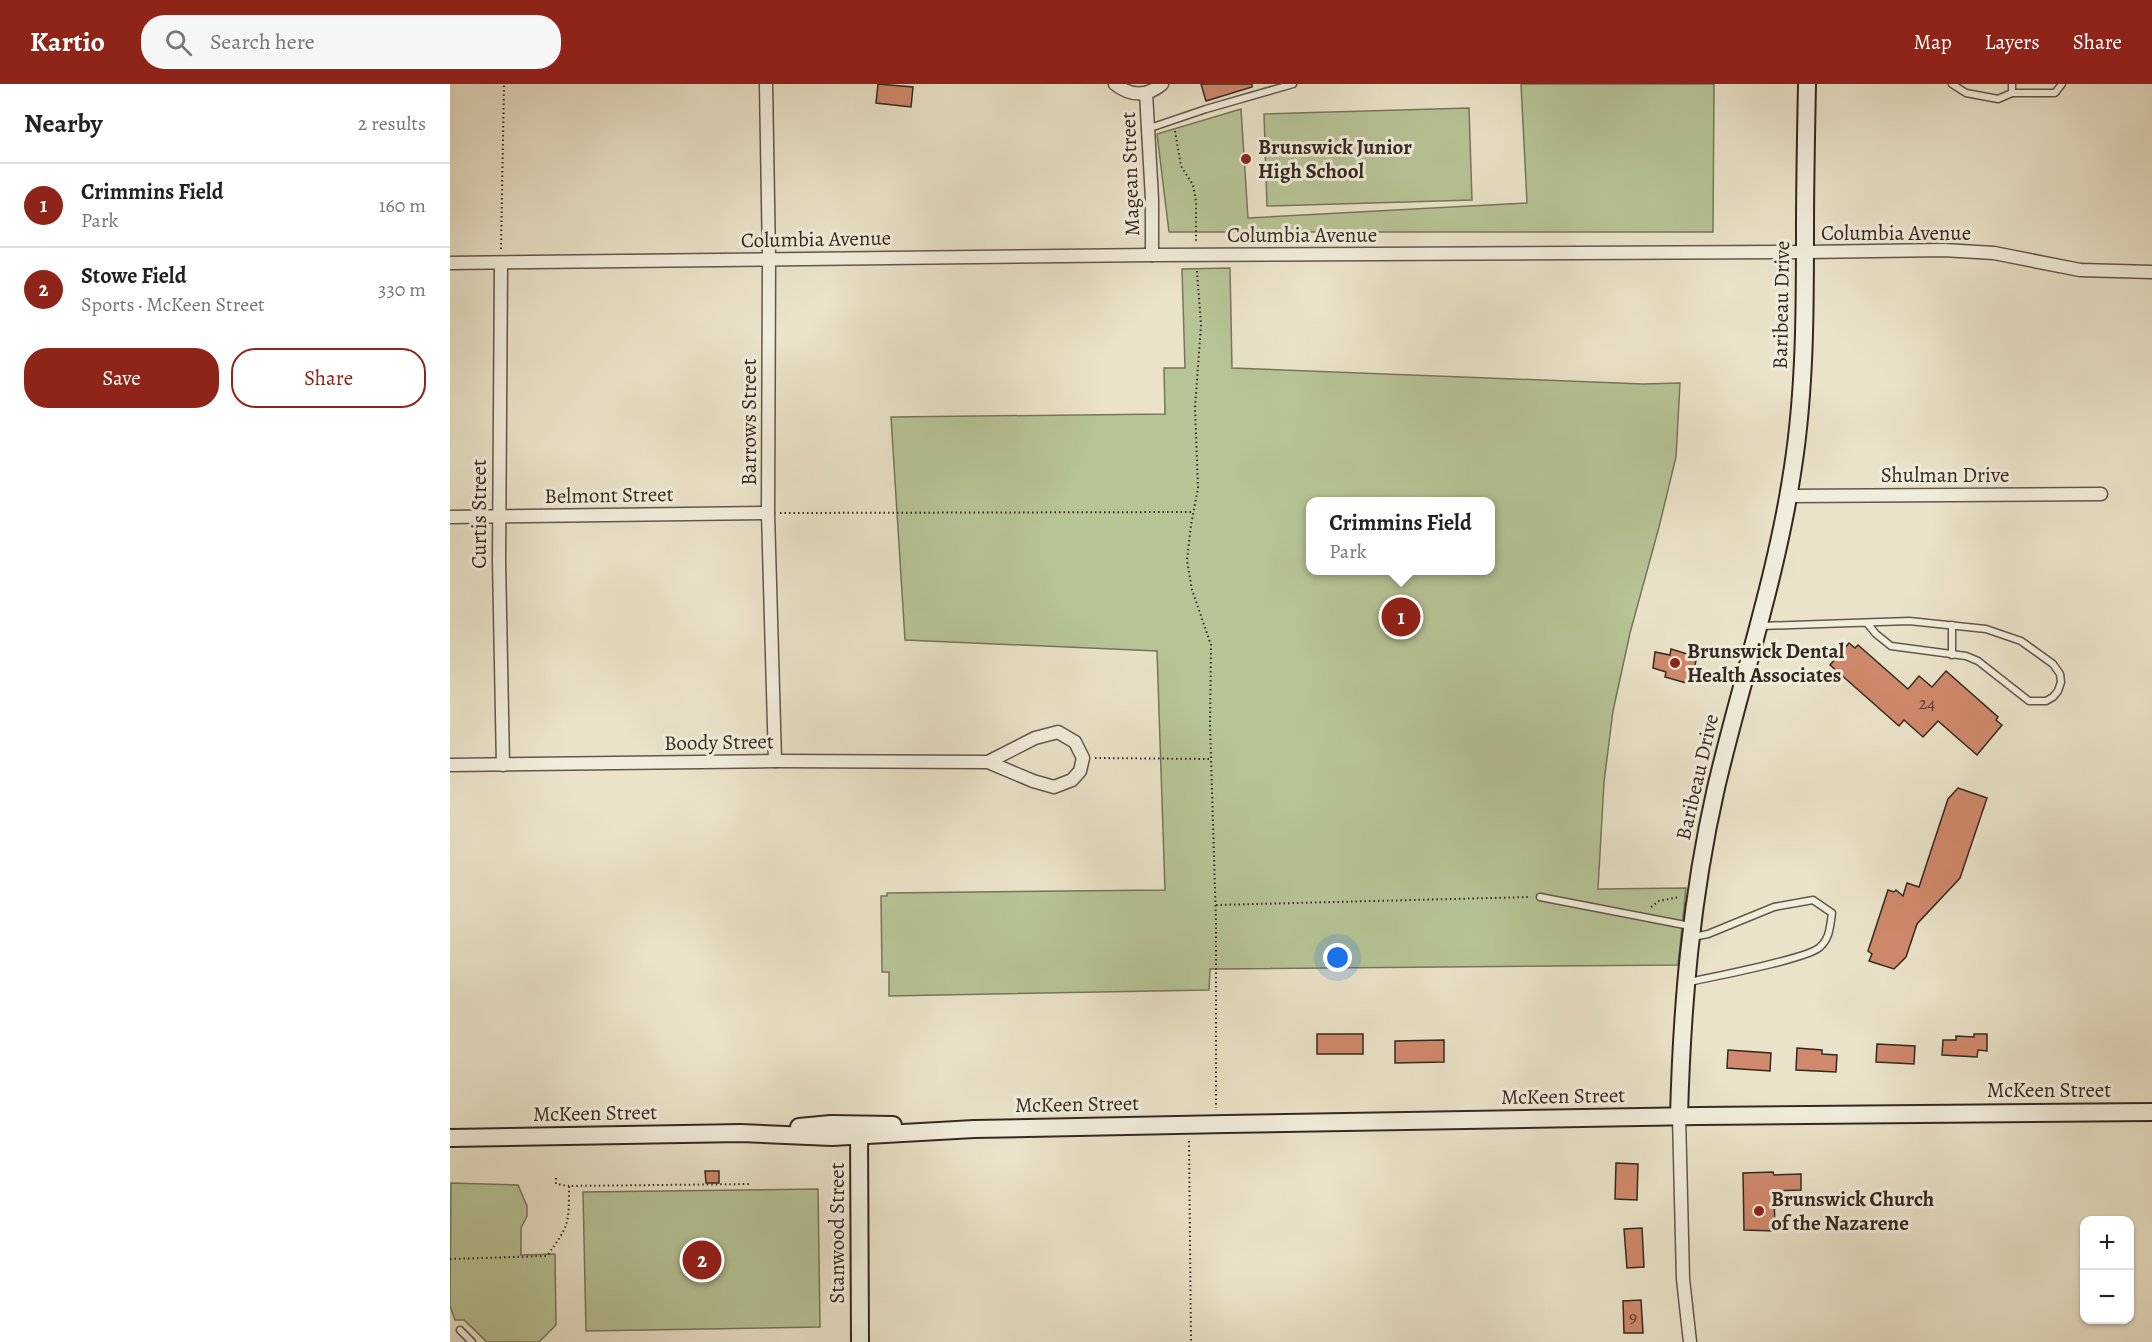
<!DOCTYPE html>
<meta charset="utf-8">
<style>
:root{--surface:#fff;--page:#f6f6f6;--text:#222;--muted:#767676;--line:#e0e0e0;--accent:#8f2418}
body{margin:0;font-family:Alegreya,serif;background:var(--page);color:var(--text)}
.controls{position:absolute;right:18px;bottom:18px;display:grid;overflow:hidden;border-radius:12px;box-shadow:0 2px 4px #0004}
.controls button{width:54px;height:54px;display:grid;place-items:center;padding:0;border:0;border-bottom:2px solid var(--line);background:var(--surface);color:var(--text);font:30px sans-serif}
.you{position:absolute;left:888px;top:874px;width:21px;height:21px;margin:-15px;border:4px solid #fff;border-radius:50%;background:#1a73e8;box-shadow:0 0 0 9px #1a73e833}
.badge{display:grid;place-items:center;width:39px;height:39px;border-radius:50%;background:var(--accent);color:#fff;font-size:20px;font-weight:700}
.pin{position:absolute;translate:-50% -50%;border:3px solid #fff;box-shadow:0 2px 6px #0006}
.popup{position:absolute;left:856px;top:413px;width:189px;height:78px;box-sizing:border-box;display:grid;place-content:center;border-radius:12px;background:var(--surface);filter:drop-shadow(0 2px 4px #0005);font-size:20px;white-space:nowrap;color:var(--muted)}
.popup b{font-size:22px;color:var(--text)}
.popup::after{content:'';position:absolute;left:50%;top:100%;margin-left:-12px;border:12px solid transparent;border-top-color:var(--surface)}
.list{margin:0;padding:0;list-style:none}
h2{display:flex;justify-content:space-between;align-items:center;height:78px;margin:0;padding:0 24px;font-size:26px}
h2 small{font-size:20px;font-weight:400;color:var(--muted)}
.list li{display:grid;grid-template-columns:39px 1fr auto;gap:18px;align-items:center;box-sizing:border-box;height:84px;padding:0 24px;border-top:2px solid var(--line)}
.list b{display:block;font-size:22px;white-space:nowrap}
.list p{margin:0;font-size:20px;white-space:nowrap;color:var(--muted)}
.list em{font-size:20px;font-style:normal;color:var(--muted)}
.actions{display:flex;gap:12px;padding:18px 24px}
.actions a{flex:1;padding:14px 0;border:2px solid var(--accent);border-radius:24px;text-align:center;font-size:21px;color:var(--accent)}
.actions .main{background:var(--accent);color:#fff}
.icon{flex:none;width:33px;height:33px;fill:none;stroke:currentColor;stroke-width:2;stroke-linecap:round;stroke-linejoin:round}
.map{position:relative;flex:none;width:1702px;height:1258px;overflow:hidden}
header{display:flex;align-items:center;gap:36px;box-sizing:border-box;height:84px;padding:0 30px;background:var(--accent);color:#fff}
header strong{font-size:28px}
nav{display:flex;gap:33px;margin-inline-start:auto;font-size:21px}
.search{width:420px;height:54px;background:var(--page);display:flex;align-items:center;gap:15px;box-sizing:border-box;padding:0 21px;border-radius:24px;color:var(--muted);font-size:22px}
main{display:flex}
aside{flex:1;background:var(--surface)}
.map>svg:first-child{display:block}
.green{fill:#b7c496;stroke:#76765c;stroke-width:1.5;fill-rule:evenodd}
.building{fill:#d0896c;stroke:#342821;stroke-width:1.5}
.lines{fill:none;stroke-linecap:round;stroke-linejoin:round}
.lane-casing{stroke:#62574b;stroke-width:9}
.street-casing{stroke:#62574b;stroke-width:15}
.secondary-casing{stroke:#342821;stroke-width:20}
.path{stroke:#342821;stroke-width:2;stroke-dasharray:1.5 3;stroke-linecap:butt}
.lane{stroke:#f1eddc;stroke-width:6}
.street{stroke:#f1eddc;stroke-width:12}
.secondary{stroke:#f1eddc;stroke-width:16}
.poi-dot{fill:#8f2418;stroke:#f1eddc;stroke-width:2}
.labels{text-anchor:middle;stroke-width:6;stroke-linejoin:round;paint-order:stroke}
.number-label{font-size:18px;fill:#5b4034}
.poi-label{font-size:21px;font-weight:bold;fill:#342821;stroke:#f1eddc;text-anchor:start}
.street-label{font-size:21px;fill:#342821;stroke:#f1eddc}
</style>
<header>
<strong>Kartio</strong>
<div class="search"><svg class="icon" aria-label="search" viewBox="0 0 24 24"><circle cx="10" cy="10" r="6"/><path d="M15 15l6 6"/></svg>Search here</div>
<nav><a>Map</a><a>Layers</a><a>Share</a></nav>
</header>
<main>
<aside>
<h2>Nearby<small>2 results</small></h2>
<ul class="list">
<li><span class="badge">1</span><div><b>Crimmins Field</b><p>Park</p></div><em>160 m</em></li>
<li><span class="badge">2</span><div><b>Stowe Field</b><p>Sports · McKeen Street</p></div><em>330 m</em></li>
</ul>
<div class="actions"><a class="main">Save</a><a>Share</a></div>
</aside>
<div class="map">
<svg width="1702" height="1258" viewBox="0 0 1702 1258">
<rect width="100%" height="100%" fill="#eae3c9"/>
<filter id="stains"><feTurbulence type="fractalNoise" baseFrequency=".00333" numOctaves="4"/><feColorMatrix values="0 0 0 0 .2 0 0 0 0 .09 0 0 0 0 .02 0 0 0 .5 -.17"/></filter>
<radialGradient id="worn" r=".72"><stop offset=".6" stop-color="#630" stop-opacity="0"/><stop offset="1" stop-color="#630" stop-opacity=".3"/></radialGradient>
<!-- green -->
<g class="green">
<path d="M1071 0H1264L1263 148H719L707 50 791 25 798 134 1077 119Z"/>
<path d="M1019 24 1022 116 817 122 814 30Z"/>
<path d="M780 184 782 284 1193 300 1230 299 1226 373 1209 443 1180 549 1163 627 1154 698 1148 805 1236 804 1228 881 760 885 759 906 439 912V888H432L431 812H437V809L715 806 707 567 455 556 441 333 715 330 714 284H735L732 185ZM861 418H1041V486H861Z"/>
<path d="M1 1099 68 1101 77 1122V1132L71 1144V1171L105 1170 106 1241 89 1258H37L14 1236H5L0 1222Z"/>
<path d="M368 1105 370 1243 136 1247 133 1108Z"/>
</g>
<!-- building -->
<g class="building">
<path d="M428 0 463 3 461 23 426 19Z"/>
<path d="M751 0H802V3L756 17Z"/>
<path d="M1399 559 1405 564 1408 561 1458 605 1469 592 1482 603 1496 587 1548 633 1546 636 1552 641 1527 671 1488 637 1473 653 1454 636 1449 642 1380 581Z"/>
<path d="M1221 565 1247 573 1240 600 1215 593 1216 588 1203 584 1205 568 1220 571Z"/>
<path d="M1508 704 1537 714 1510 794 1467 840 1456 873 1444 885 1419 877 1422 870 1418 867 1438 806 1444 808 1446 806 1453 812 1457 799 1469 803 1498 715Z"/>
<rect x="867" y="950" width="46" height="20"/>
<path d="M1524 950H1537V967L1528 966 1527 973 1492 971 1493 956H1506V952L1524 953Z"/>
<path d="M994 956V978L945 979V957Z"/>
<path d="M1427 960 1465 962 1464 980 1426 978Z"/>
<path d="M1347 964 1372 966V970L1387 971 1386 988 1346 986Z"/>
<path d="M1278 966 1321 969 1320 987 1277 984Z"/>
<path d="M1166 1079 1188 1080 1187 1116 1165 1115Z"/>
<path d="M255 1087H269V1099H256Z"/>
<path d="M1323 1088 1324 1091 1351 1090V1106L1324 1107 1325 1147 1294 1146 1293 1089Z"/>
<path d="M1192 1144 1194 1183 1177 1184 1174 1145Z"/>
<path d="M1191 1216 1193 1249H1174L1173 1217Z"/>
</g>
<g class="lines">
<defs>
<g id="lane">
<path d="M1502 0 1516 9 1548 15 1562 9H1605L1612 0"/>
<path d="M1562 9V0"/>
<path d="M700 44 756 25 843 0"/>
<path d="M1502 541V571"/>
<path d="M1311 542 1459 537 1536 545 1571 557 1603 580 1610 590 1611 598 1608 607 1603 613 1596 617H1579L1528 577 1516 572 1441 562 1426 550 1417 539"/>
<path d="M1090 813 1240 842"/>
<path d="M1239 898C1261 893 1358 875 1370 863 1380 854 1380 842 1382 829L1363 816 1324 823 1258 850 1243 853"/>
<path d="M10 1246 22 1258"/>
</g>
<g id="street">
<path d="M316 0 319 175 318 429 325 677"/>
<path d="M665 0C680 12 697 13 712 0"/>
<path d="M696 9 702 115V171"/>
<path d="M0 179 702 171 1356 168 1493 166 1544 169 1630 186 1702 188"/>
<path d="M51 179 49 477 53 681"/>
<path d="M1338 412 1651 410"/>
<path d="M0 433 318 429"/>
<path d="M0 681 325 677 538 678 583 697 604 703 622 696 630 687 633 674 625 658 608 648 585 654 538 678"/>
<path d="M1229 1032 1233 1195 1240 1258"/>
</g>
<g id="secondary">
<path d="M1229 1032C1232 920 1241 814 1266 704 1291 597 1327 492 1343 383 1355 305 1355 226 1355 147 1355 98 1356 49 1357 0"/>
<path d="M349 1043 381 1040 443 1041"/>
<path d="M409 1044 410 1258"/>
<path d="M0 1054 291 1049 382 1053 524 1045 776 1040 1249 1032 1702 1028"/>
</g>
</defs>
<!-- lane casing -->
<use href="#lane" class="lane-casing"/>
<!-- street casing -->
<use href="#street" class="street-casing"/>
<!-- secondary casing -->
<use href="#secondary" class="secondary-casing"/>
<!-- path -->
<g class="path">
<path d="M725 47 731 82 743 101 746 117V157"/>
<path d="M51 165 54 0"/>
<path d="M747 187 751 241 745 324 748 404 741 441 737 476 742 506 761 561 760 640 766 839V1024"/>
<path d="M330 429 744 428"/>
<path d="M645 674 761 675"/>
<path d="M766 821 1081 813"/>
<path d="M1201 823 1209 817 1229 813"/>
<path d="M739 1057 741 1258"/>
<path d="M106 1094V1100L119 1102"/>
<path d="M0 1175 97 1172C119 1141 119 1141 119 1102L301 1100"/>
</g>
<!-- lane -->
<use href="#lane" class="lane"/>
<!-- street -->
<use href="#street" class="street"/>
<!-- secondary -->
<use href="#secondary" class="secondary"/>
</g>
<!-- markers -->
<g class="poi-dot">
<circle cx="796" cy="75" r="6"/>
<circle cx="1225" cy="579" r="6"/>
<circle cx="1309" cy="1127" r="6"/>
</g>
<g class="labels">
<!-- number labels -->
<g class="number-label">
<text x="1477" y="625">24</text>
<text x="1183" y="1239">9</text>
</g>
<!-- poi labels -->
<g class="poi-label">
<text x="808" y="70">Brunswick Junior<tspan x="808" dy="24">High School</tspan></text>
<text x="1237" y="574">Brunswick Dental<tspan x="1237" dy="24">Health Associates</tspan></text>
<text x="1321" y="1122">Brunswick Church<tspan x="1321" dy="24">of the Nazarene</tspan></text>
</g>
<!-- street labels -->
<g class="street-label">
<text transform="translate(680 90) rotate(-92)" y="7">Magean Street</text>
<text x="1446" y="156">Columbia Avenue</text>
<text x="852" y="158">Columbia Avenue</text>
<text transform="translate(366 155) rotate(-1)" y="7">Columbia Avenue</text>
<text transform="translate(1331 221) rotate(-89)" y="7">Baribeau Drive</text>
<text transform="translate(299 338) rotate(-90)" y="7">Barrows Street</text>
<text x="1495" y="398">Shulman Drive</text>
<text transform="translate(159 411) rotate(-1)" y="7">Belmont Street</text>
<text transform="translate(29 430) rotate(-90)" y="7">Curtis Street</text>
<text transform="translate(269 658) rotate(-1)" y="7">Boody Street</text>
<text transform="translate(1247 693) rotate(-77)" y="7">Baribeau Drive</text>
<text x="1599" y="1013">McKeen Street</text>
<text transform="translate(1113 1012) rotate(-1)" y="7">McKeen Street</text>
<text transform="translate(627 1020) rotate(-1)" y="7">McKeen Street</text>
<text transform="translate(145 1029) rotate(-1)" y="7">McKeen Street</text>
<text transform="translate(387 1149) rotate(-90)" y="7">Stanwood Street</text>
</g>
</g>
<rect width="100%" height="100%" filter="url(#stains)"/>
<rect width="100%" height="100%" fill="url(#worn)"/>
</svg>
<div class="controls">
<button>+</button>
<button>−</button>
</div>
<div class="you"></div>
<div class="pin badge" style="left:951px;top:533px">1</div>
<div class="popup"><b>Crimmins Field</b>Park</div>
<div class="pin badge" style="left:252px;top:1176px">2</div>
</div>
</main>
